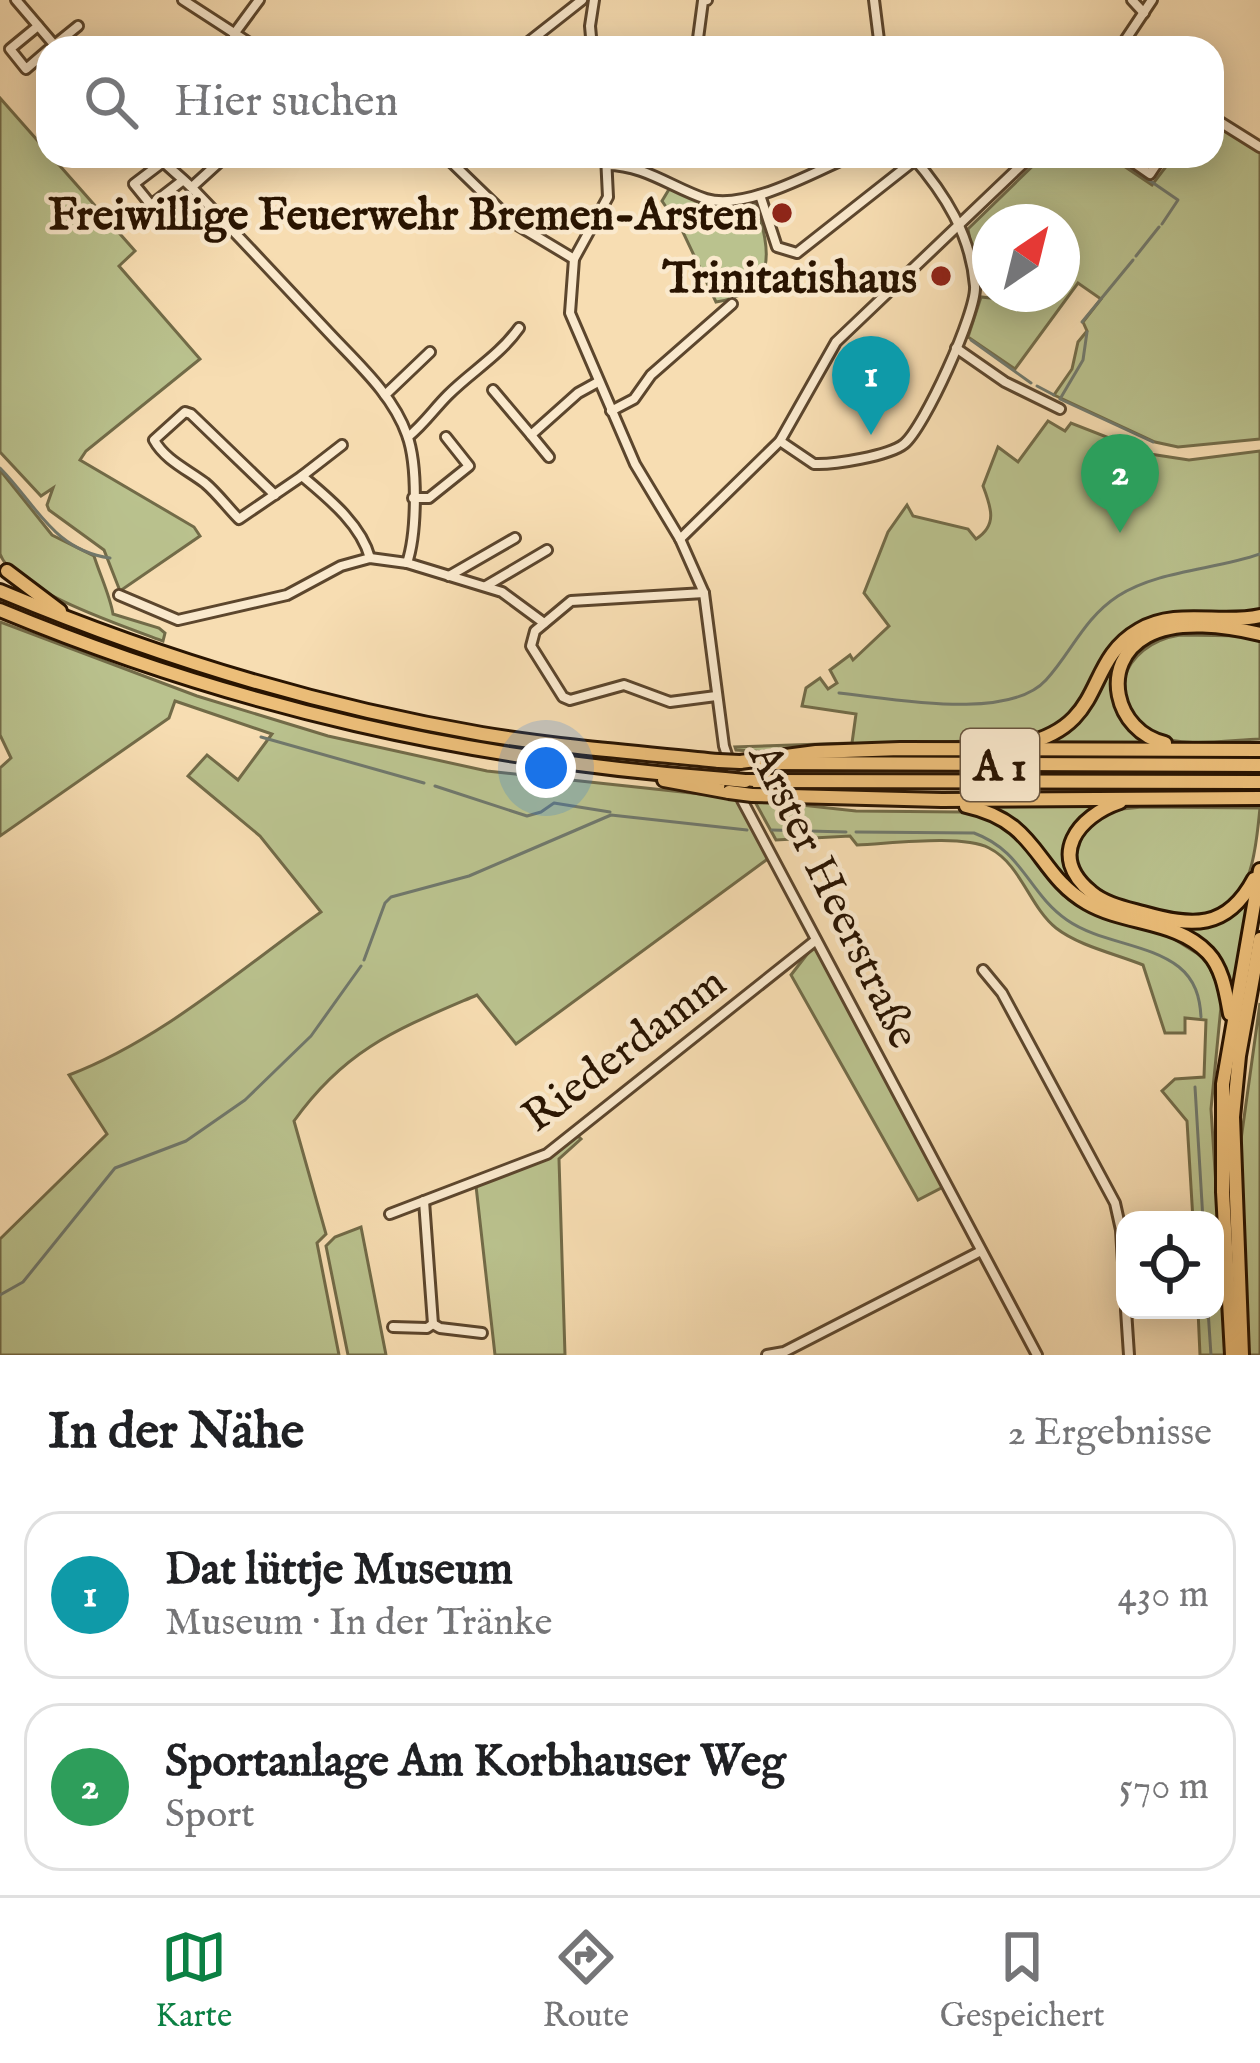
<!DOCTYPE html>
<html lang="de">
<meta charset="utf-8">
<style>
:root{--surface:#fff;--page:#f6f6f6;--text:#202124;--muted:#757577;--line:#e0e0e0;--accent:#0b8043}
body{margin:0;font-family:"IM FELL English",serif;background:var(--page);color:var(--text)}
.controls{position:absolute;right:36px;bottom:36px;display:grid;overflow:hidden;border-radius:24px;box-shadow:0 6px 30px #0003}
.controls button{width:108px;height:108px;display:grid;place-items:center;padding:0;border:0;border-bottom:3px solid var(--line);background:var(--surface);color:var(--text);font:60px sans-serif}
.compass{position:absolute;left:972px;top:204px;width:108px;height:108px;border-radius:50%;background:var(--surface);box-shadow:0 6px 30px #0003;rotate:35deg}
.you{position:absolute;left:546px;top:768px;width:42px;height:42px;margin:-30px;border:9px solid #fff;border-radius:50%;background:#1a73e8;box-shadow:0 0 0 18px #1a73e833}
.badge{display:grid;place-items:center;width:78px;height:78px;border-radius:50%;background:var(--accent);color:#fff;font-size:39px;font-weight:700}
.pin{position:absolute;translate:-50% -99px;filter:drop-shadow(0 3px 6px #0008)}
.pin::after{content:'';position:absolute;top:63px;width:42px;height:36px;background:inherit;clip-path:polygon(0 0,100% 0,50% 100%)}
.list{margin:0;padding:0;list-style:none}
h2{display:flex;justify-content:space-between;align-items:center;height:156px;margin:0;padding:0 48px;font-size:51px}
h2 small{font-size:39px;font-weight:400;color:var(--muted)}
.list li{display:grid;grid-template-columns:78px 1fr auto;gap:36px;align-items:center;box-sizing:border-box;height:168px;margin:0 24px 24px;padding:0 24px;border:3px solid var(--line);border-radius:36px}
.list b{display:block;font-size:45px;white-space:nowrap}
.list p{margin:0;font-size:39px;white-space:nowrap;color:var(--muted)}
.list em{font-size:39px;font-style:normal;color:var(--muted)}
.icon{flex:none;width:66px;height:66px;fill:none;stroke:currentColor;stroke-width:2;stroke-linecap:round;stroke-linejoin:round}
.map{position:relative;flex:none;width:1260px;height:1355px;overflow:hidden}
.search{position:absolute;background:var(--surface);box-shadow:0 6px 30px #0003;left:36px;right:36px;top:36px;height:132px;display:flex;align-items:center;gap:30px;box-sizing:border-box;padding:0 42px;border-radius:36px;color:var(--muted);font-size:45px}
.sheet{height:540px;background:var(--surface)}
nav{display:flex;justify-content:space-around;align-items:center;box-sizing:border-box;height:168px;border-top:3px solid var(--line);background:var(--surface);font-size:33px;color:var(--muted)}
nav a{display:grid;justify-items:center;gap:6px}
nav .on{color:var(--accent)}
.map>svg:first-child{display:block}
.green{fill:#bac28e;stroke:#726b48;stroke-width:3}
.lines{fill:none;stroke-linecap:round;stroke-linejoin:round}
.stream{stroke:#70786c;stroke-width:3}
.minor-casing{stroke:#5c462d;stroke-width:14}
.highway-casing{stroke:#291401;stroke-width:18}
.minor{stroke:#fae9cd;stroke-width:8}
.highway{stroke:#ecbe79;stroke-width:12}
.highway-bridge-casing{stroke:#291401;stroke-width:18;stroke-linecap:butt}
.highway-bridge{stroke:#ecbe79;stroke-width:12}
.poi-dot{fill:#8f2418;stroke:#fae9cd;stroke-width:4.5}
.labels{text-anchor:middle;stroke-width:9;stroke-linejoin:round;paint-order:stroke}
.shield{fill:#fae9cd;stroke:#68543e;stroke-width:3}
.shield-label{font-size:42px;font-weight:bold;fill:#291401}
.poi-label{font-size:45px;font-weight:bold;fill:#291401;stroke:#fae9cd;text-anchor:end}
.street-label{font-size:45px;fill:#291401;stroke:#fae9cd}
</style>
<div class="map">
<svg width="1260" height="1355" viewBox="0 0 1260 1355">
<rect width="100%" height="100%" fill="#f7ddb2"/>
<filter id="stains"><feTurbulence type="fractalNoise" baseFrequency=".00167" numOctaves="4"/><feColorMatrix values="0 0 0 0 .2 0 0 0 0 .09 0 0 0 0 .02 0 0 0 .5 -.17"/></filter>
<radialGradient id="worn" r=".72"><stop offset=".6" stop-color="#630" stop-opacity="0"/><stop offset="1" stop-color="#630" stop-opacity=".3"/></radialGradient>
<!-- green -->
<g class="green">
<path d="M0 98 135 251 119 266 200 359 86 451 80 460 194 527 200 536 120 591 104 550 49 510 47 505 53 488 41 496 0 452Z"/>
<path d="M1212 123 1260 153V439L1178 447 1155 442 1054 395 1072 369 1078 342 1087 331 1083 322 1101 299 1078 283 1015 369 968 337 981 297 1016 301 1020 294H1062V222H990V260L973 258 968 229 1043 156H1109L1152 185 1174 156H1212Z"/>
<path d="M671 186C685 194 700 204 717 206 731 208 742 201 756 205 771 251 778 292 716 302L682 230 662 201Z"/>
<path d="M1048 421 1065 431 1071 423 1150 454 1189 460 1260 451V610L1144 622 1096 675 1069 719 1034 737 769 752 736 750 735 747 852 743 856 714 802 706 806 688 820 678 828 689 837 683 830 670 850 655 853 660 889 626 864 593 888 532 907 505 913 516 968 529 976 539C998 525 991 507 983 486L998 447 1018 462Z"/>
<path d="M0 470 52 535 94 556C100 575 110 596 113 614L159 628 165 633 163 641C128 628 12 589 0 554 0 536 0 491 0 470Z"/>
<path d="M1260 620V630C1231 622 1184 618 1155 629 1094 652 1106 720 1157 745L1036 746C1055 738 1075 728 1088 710 1110 680 1113 647 1149 630 1183 613 1224 629 1260 620Z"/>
<path d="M0 622 197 696 328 736 487 771 738 798 769 858 516 1044 477 995C398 1029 346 1048 294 1121L326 1234 317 1243 339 1355H0V1239L107 1134 69 1075C161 1040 241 969 321 912L260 836 188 776 207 755 238 780 272 734 175 701 169 718 0 836V768L11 758 0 735Z"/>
<path d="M1180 635 1248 636 1260 641V739C1228 740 1183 749 1155 734 1100 706 1121 644 1180 635Z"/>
<path d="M754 800 856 811 961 812 982 816 1014 832 1063 895 1082 908 1171 937 1206 959 1222 996 1211 1109 1227 1355H1200L1198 1310H1215V1220H1193L1187 1121 1162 1091 1175 1079 1204 1077 1206 1020 1185 1018V1033H1165L1143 965C1116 954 1079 946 1056 928 1029 906 1021 864 989 848 961 834 889 844 857 845L850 836 776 840Z"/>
<path d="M1019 803 1030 806 1102 804 1079 819 1068 842 1092 901 1063 878 1023 828 980 805Z"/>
<path d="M1142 807 1260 808C1257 836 1254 885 1230 904 1194 932 1088 905 1075 860L1084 828 1112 810Z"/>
<path d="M1249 899 1233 991 1205 943 1175 927 1236 912Z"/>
<path d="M815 944 943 1187 918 1200 791 975Z"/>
<path d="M1260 1003V1355H1248L1239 1154Z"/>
<path d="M578 1136 581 1139 559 1159 565 1355H495L476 1186 547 1157Z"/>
<path d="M361 1227 386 1355H348L326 1246 335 1237Z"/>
</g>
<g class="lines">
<!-- stream -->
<g class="stream">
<path d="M1114 156 1178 200 1162 224"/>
<path d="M1136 256 1159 227"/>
<path d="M1082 322 1133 260"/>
<path d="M1087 332 1083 360 1060 399 1153 442"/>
<path d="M971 340 1031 383"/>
<path d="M1037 386 1054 395"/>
<path d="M0 468C36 504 53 550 110 558"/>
<path d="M839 693C890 698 1008 722 1046 680 1071 653 1084 618 1118 596 1159 570 1215 570 1260 554"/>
<path d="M261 737 424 783"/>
<path d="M435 786 527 816 541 812 554 803 610 812"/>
<path d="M772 830 846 832"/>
<path d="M856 832 974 833C1023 851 1028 893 1067 920 1100 943 1148 943 1179 967 1195 980 1200 997 1201 1017"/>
<path d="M364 960 385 903 391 897 469 876 611 815 747 830"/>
<path d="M1195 1087 1203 1220"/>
<path d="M0 1295 23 1282 115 1168 186 1141 245 1100 311 1036 361 966"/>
<path d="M1208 1310 1211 1355"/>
</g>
<defs>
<g id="minor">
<path d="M16 0 57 48"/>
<path d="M183 0 257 48"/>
<path d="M874 0 880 48"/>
<path d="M1132 0 1144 13"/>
<path d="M38 26 10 49 26 69 48 50"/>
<path d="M234 34 259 0"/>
<path d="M52 47 78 26"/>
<path d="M521 48 582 0"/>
<path d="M592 48 590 26 594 0"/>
<path d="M693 48 697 46 703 1 707 0"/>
<path d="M1120 48 1152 0"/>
<path d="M1212 117 1260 147"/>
<path d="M157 156C170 169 185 180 197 193 242 240 286 287 330 334 358 364 393 395 407 435 418 465 417 533 407 563"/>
<path d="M445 156 514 223 574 259"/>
<path d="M606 156 608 197 574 259 570 313 635 464 680 539 704 593 724 746 742 800 1037 1355"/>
<path d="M1124 156 1150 174 1162 156"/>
<path d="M163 162 134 184 151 205 182 181"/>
<path d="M607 165C645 165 672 188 706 199 746 211 814 172 851 156"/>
<path d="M192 187 226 156"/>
<path d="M760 195 777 247 797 253 915 160"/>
<path d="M956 348 1005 382 1060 409"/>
<path d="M493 390 531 435 578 393 598 382"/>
<path d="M385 395 430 352"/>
<path d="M611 411 634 399 651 375 732 304"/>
<path d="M531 435 549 457"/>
<path d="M408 437C424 424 434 409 448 395 472 371 499 356 519 328"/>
<path d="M780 441 814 464C833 465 889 456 904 444 924 428 977 312 975 286 971 235 945 194 912 156"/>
<path d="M302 476 342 445"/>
<path d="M275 495 191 414 185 412 154 440C165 460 188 470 205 483 217 493 228 508 239 519L302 476C328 498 361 524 370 558"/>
<path d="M413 498H429L469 466 446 437"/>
<path d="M680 539 780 441 836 342 1031 156"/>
<path d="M449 576 515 538"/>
<path d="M486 586 547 550"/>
<path d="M704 593 571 601 535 631 531 646 563 697 570 700 624 685 670 702 716 696"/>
<path d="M119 595 178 620 287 595 341 566 370 558 407 563 502 592 544 623"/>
<path d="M983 970 1002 993 1115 1203 1121 1230 1125 1294"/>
<path d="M424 1201 433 1324"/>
<path d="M390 1214 547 1154 816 940"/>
<path d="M1126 1310 1129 1355"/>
<path d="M393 1327 427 1328 433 1324 440 1328 482 1333"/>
<path d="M767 1355 784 1352 981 1251"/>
</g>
<g id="highway">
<path d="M7 571 60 611"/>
<path d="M0 591C155 656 317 706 482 734 561 747 640 753 719 761"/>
<path d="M0 610C236 708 470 760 725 779"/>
<path d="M1165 743C1115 732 1098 663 1147 636 1178 619 1227 626 1260 634"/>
<path d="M1024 744C1108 724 1083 662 1139 630 1176 608 1221 625 1260 616"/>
<path d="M740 762 816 752 900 749 1260 750"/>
<path d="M763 763 1260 765"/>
<path d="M664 780 729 792"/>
<path d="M745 781 1260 782"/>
<path d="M752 795 942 800 1260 798"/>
<path d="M1120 802C1078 816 1047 856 1091 892 1105 904 1125 908 1143 913 1192 927 1227 930 1254 879"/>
<path d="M966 806C1040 822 1035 873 1087 903 1125 925 1177 920 1208 953 1223 969 1226 993 1230 1014"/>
<path d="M1232 1355 1223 1192V1084L1260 870"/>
<path d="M1242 1355 1233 1117 1239 1056 1260 939"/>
</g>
</defs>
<!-- minor casing -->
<use href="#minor" class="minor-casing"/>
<!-- highway casing -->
<use href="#highway" class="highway-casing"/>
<!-- minor -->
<use href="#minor" class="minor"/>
<!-- highway -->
<use href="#highway" class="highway"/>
<defs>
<g id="highway-bridge">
<path d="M719 761 740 762"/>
<path d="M725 779 745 781"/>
<path d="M729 792 752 795"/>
</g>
</defs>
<!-- highway-bridge casing -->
<use href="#highway-bridge" class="highway-bridge-casing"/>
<!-- highway-bridge -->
<use href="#highway-bridge" class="highway-bridge"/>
</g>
<!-- markers -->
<g class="poi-dot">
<circle cx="782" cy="213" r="12"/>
<circle cx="941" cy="276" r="12"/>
</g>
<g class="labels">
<!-- shield labels -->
<rect class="shield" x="961" y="729" width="78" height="72" rx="9"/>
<g class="shield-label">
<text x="1000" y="780">A 1</text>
</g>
<!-- poi labels -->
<g class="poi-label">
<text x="758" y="229">Freiwillige Feuerwehr Bremen-Arsten</text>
<text x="917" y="292">Trinitatishaus</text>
</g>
<!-- street labels -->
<g class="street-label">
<text transform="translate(836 895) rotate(64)" y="16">Arster Heerstraße</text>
<text transform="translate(623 1048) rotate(-37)" y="16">Riederdamm</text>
</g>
</g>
<rect width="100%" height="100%" filter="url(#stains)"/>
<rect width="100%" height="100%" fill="url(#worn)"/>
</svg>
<div class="controls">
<button><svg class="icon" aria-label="locate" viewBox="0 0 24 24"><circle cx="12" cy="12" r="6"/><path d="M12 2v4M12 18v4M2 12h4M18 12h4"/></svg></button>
</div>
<svg class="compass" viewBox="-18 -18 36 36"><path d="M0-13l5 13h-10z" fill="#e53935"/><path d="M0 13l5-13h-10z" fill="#757577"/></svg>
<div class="you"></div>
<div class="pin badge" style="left:871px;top:435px;background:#0f9aa8">1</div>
<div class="pin badge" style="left:1120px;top:533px;background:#2e9e5b">2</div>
<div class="search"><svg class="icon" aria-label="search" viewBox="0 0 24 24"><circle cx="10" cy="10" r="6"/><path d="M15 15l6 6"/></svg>Hier suchen</div>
</div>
<section class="sheet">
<h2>In der Nähe<small>2 Ergebnisse</small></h2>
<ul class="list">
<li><span class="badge" style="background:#0f9aa8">1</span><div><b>Dat lüttje Museum</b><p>Museum · In der Tränke</p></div><em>430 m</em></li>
<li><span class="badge" style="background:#2e9e5b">2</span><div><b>Sportanlage Am Korbhauser Weg</b><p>Sport</p></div><em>570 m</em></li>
</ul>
</section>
<nav>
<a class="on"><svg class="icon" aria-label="map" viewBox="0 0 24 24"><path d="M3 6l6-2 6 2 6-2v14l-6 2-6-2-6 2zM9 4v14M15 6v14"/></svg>Karte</a>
<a><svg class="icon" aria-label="directions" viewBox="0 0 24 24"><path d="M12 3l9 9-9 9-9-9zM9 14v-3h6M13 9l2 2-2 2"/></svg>Route</a>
<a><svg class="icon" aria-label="saved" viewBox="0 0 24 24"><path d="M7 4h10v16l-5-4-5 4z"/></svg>Gespeichert</a>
</nav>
